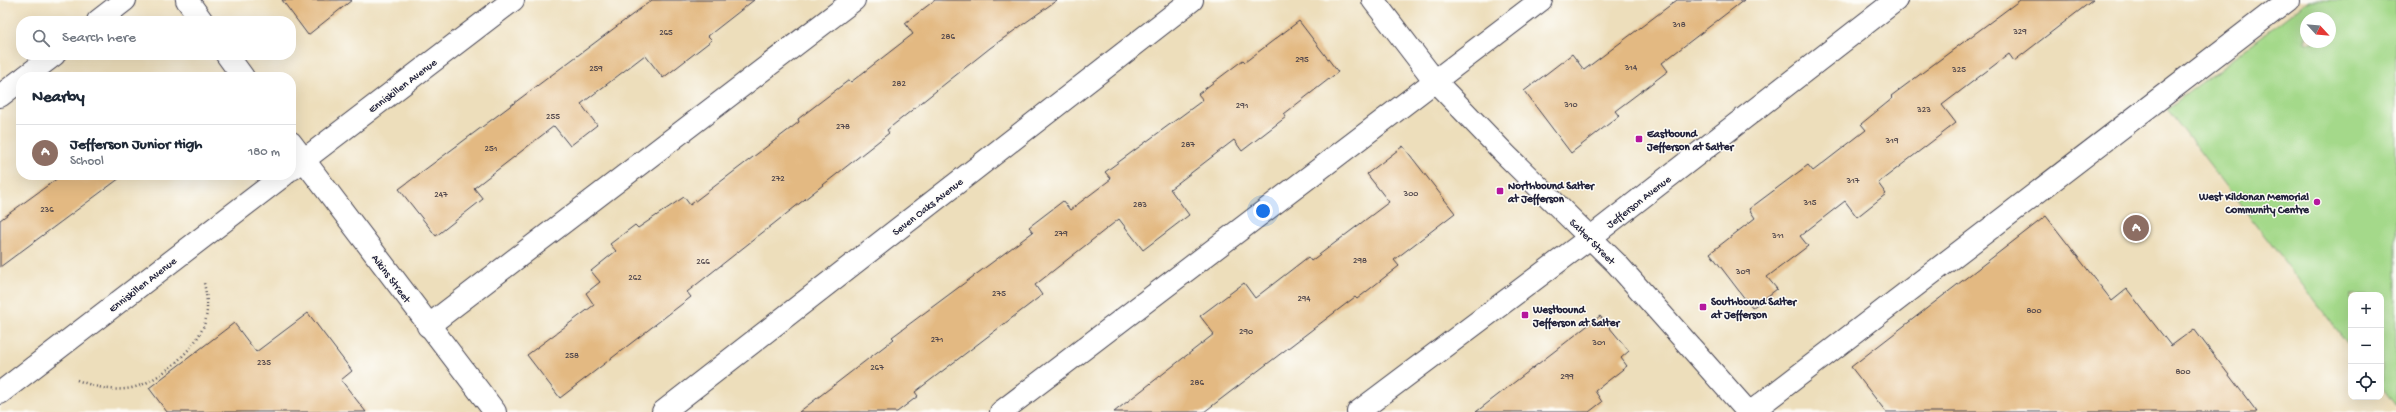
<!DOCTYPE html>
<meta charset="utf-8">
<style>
:root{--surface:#fff;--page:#f2f2f3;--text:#1f2937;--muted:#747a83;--line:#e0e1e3;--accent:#b5179e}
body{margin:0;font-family:"Gochi Hand",sans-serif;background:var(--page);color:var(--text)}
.controls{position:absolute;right:12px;bottom:12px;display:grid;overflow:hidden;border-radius:8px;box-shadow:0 4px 16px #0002}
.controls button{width:36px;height:36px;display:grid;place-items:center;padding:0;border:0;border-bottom:1px solid var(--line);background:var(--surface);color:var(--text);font:20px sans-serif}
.compass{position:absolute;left:2300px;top:12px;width:36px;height:36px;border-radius:50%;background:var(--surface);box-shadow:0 4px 16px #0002;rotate:116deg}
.you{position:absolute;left:1263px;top:211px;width:14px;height:14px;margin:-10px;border:3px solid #fff;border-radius:50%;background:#1a73e8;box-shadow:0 0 0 6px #1a73e833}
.badge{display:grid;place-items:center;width:26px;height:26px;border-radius:50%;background:var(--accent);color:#fff;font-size:13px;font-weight:700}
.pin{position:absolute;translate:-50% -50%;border:2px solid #fff;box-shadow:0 1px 4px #0006}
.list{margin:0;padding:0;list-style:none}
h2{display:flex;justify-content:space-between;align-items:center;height:52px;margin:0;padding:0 16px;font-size:17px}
h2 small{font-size:13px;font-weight:400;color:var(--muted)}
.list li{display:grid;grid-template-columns:26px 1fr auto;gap:12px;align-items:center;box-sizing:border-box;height:56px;padding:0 16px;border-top:1px solid var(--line)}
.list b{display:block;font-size:15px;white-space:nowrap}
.list p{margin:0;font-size:13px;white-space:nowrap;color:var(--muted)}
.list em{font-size:13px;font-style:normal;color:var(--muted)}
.icon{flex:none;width:22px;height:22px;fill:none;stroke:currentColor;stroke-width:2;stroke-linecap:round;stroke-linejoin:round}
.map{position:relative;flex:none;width:2396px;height:412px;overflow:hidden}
.search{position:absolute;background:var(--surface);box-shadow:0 4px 16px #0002;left:16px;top:16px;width:280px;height:44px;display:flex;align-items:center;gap:10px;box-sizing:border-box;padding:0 14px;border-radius:16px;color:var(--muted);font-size:15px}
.panel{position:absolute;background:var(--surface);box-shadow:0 4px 16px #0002;left:16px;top:72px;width:280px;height:108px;border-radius:16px}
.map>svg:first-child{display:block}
.green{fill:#a4d98a;stroke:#637e62;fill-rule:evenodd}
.building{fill:#e3b982}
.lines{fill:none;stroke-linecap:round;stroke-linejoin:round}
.minor-casing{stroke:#403e4e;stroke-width:24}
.major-casing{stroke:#403e4e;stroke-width:24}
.path{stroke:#403e4e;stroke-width:2.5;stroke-dasharray:1 3;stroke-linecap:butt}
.minor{stroke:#fff;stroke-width:22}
.major{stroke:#fff;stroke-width:22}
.poi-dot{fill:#b5179e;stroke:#fdfcf7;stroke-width:1.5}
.labels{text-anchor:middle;stroke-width:3;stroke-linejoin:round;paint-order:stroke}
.number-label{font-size:9px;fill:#52484d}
.street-label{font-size:11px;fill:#22223b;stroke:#fdfcf7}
.poi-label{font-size:11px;font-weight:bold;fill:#22223b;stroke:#fdfcf7;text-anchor:start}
</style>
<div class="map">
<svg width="2396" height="412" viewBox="0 0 2396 412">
<rect width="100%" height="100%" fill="#fdfcf7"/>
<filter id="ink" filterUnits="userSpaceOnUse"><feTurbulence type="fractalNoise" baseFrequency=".025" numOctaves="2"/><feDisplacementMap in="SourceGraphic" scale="8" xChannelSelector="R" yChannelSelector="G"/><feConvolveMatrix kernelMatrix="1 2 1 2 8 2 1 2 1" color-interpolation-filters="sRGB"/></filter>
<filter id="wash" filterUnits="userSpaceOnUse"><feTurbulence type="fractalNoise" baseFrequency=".012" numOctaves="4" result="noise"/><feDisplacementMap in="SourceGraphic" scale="16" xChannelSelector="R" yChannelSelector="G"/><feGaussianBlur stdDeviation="0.9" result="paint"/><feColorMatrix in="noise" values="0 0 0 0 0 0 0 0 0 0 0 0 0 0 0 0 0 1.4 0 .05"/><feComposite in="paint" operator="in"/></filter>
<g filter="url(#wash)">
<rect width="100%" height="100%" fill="#eddebb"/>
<!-- green -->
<path class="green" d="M2309 0H2396V406L2381 386V295H2351V348L2167 109ZM2306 18H2330V42H2306Z"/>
<g id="blocks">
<!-- building -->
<g class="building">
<path d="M282 0H352L308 35Z"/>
<path d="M652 0H754L708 36 712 40 663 78 645 55 581 104 597 125 570 146 554 126 474 188 483 199 436 236 399 189Z"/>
<path d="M935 0H1057L990 48 887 130 889 133 687 292 691 297 560 398 527 355 594 305 586 293 600 282 591 271 616 251 610 244 635 225 638 228 684 197 690 205 799 122 798 119 849 80 851 82 913 34 905 23Z"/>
<path d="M1677 0H1744L1662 63 1668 71 1615 111 1619 116 1571 153 1524 91 1572 54 1584 70Z"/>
<path d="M2020 0H2093L2014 61 2009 54 1942 105 1956 123 1878 183 1886 194 1857 217 1845 201 1800 236 1808 246 1767 277 1777 289 1752 308 1710 253 1755 218 1749 209 1808 165 1813 171 1866 130 1861 124 1893 98 1891 96Z"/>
<path d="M1299 21 1338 72 1284 114 1286 117 1242 151 1234 140 1170 189 1189 215 1143 250 1119 219 1035 285 1042 295 915 392 918 396 897 412H799L894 339 892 337 1033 232 1029 227 1063 201 1070 210 1111 179 1105 172 1203 100 1198 94 1243 60 1245 62Z"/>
<path d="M1403 146 1455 213 1394 260 1399 266 1357 299 1355 297 1204 412H1114L1214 334 1200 316 1244 283 1255 298 1308 257 1311 261 1389 202 1367 174Z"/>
<path d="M62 175H124L0 267V220Z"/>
<path d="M2046 216 2112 301 2127 289 2171 346 2194 329 2257 412H1886L1851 367Z"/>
<path d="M308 313 352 371 341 380 366 412H167L149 388 234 323 256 352Z"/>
<path d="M1600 316 1629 351 1621 358 1627 366 1595 391 1602 402 1589 412H1476Z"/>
</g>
</g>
</g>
<g filter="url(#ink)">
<use href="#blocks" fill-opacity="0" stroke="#403e4e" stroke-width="1"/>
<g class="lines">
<defs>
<g id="minor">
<path d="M187 0 202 21"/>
<path d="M98 21 125 0"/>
<path d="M227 55 243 77"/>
<path d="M25 77 54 55"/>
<path d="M0 96 21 80"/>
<path d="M291 143 495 412"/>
<path d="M292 169 513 0"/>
<path d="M428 326 854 0"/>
<path d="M0 393 284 175"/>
<path d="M663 412 1192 0"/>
<path d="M1001 412 1541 0"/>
<path d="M1358 412 1591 237 1896 0"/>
<path d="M1751 412 2288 0"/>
</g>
<path id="major" d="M1373 0 1435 81 1506 155 1617 264 1748 412"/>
</defs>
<!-- minor casing -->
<use href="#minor" class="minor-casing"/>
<!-- major casing -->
<use href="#major" class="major-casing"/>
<!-- path -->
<path class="path" d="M77 380C93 386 108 391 125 389 153 387 194 352 204 325 209 311 207 297 204 283"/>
<!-- minor -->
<use href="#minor" class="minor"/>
<!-- major -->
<use href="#major" class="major"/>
</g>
</g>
<!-- markers -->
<g class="poi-dot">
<rect x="1635" y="135" width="8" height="8" rx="2"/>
<rect x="1496" y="187" width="8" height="8" rx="2"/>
<circle cx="2317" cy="202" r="4"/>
<rect x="1699" y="303" width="8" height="8" rx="2"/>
<rect x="1521" y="311" width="8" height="8" rx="2"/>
</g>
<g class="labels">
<!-- number labels -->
<g class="number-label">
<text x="1679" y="27">318</text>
<text x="2020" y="34">329</text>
<text x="666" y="35">265</text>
<text x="948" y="39">286</text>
<text x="1302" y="62">295</text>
<text x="1631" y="70">314</text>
<text x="596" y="71">259</text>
<text x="1959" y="72">325</text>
<text x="899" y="86">282</text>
<text x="1571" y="107">310</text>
<text x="1242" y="108">291</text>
<text x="1924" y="112">323</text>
<text x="553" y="119">255</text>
<text x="843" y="129">278</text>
<text x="1892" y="143">319</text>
<text x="1188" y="147">287</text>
<text x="491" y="151">251</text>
<text x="778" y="181">272</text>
<text x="1853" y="183">317</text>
<text x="1411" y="196">300</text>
<text x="441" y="197">247</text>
<text x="1810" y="205">315</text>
<text x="1140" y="207">283</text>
<text x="47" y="212">236</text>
<text x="1061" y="236">279</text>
<text x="1778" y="238">311</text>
<text x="1360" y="263">298</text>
<text x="703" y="264">266</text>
<text x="1743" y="274">309</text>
<text x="635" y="280">262</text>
<text x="999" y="296">275</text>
<text x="1304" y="301">294</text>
<text x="2034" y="313">800</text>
<text x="1246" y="334">290</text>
<text x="937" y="342">271</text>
<text x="1599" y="345">301</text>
<text x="572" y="358">258</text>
<text x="264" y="365">235</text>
<text x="877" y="370">267</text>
<text x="2183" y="374">800</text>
<text x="1567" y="379">299</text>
<text x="1197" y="385">286</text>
</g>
<!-- street labels -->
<g class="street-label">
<text transform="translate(402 85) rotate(-37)" y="4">Enniskillen Avenue</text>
<text transform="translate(1638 201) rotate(-38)" y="4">Jefferson Avenue</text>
<text transform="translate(927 206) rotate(-38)" y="4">Seven Oaks Avenue</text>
<text transform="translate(1593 241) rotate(45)" y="4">Salter Street</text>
<text transform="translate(392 278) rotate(53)" y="4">Aikins Street</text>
<text transform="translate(142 284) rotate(-38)" y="4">Enniskillen Avenue</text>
</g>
<!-- poi labels -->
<g class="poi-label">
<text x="1647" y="137">Eastbound<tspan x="1647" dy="13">Jefferson at Salter</tspan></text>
<text x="1508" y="189">Northbound Salter<tspan x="1508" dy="13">at Jefferson</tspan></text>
<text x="2309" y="200" text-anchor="end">West Kildonan Memorial<tspan x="2309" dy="13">Community Centre</tspan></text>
<text x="1711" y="305">Southbound Salter<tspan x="1711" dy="13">at Jefferson</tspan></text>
<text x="1533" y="313">Westbound<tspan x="1533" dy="13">Jefferson at Salter</tspan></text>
</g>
</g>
</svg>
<div class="controls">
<button>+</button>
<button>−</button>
<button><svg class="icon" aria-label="locate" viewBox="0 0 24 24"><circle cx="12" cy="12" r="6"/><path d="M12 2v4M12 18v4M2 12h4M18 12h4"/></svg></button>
</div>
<svg class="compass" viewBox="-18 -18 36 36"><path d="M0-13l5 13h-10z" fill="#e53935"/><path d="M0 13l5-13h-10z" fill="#747a83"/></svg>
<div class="you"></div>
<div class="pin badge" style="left:2136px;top:228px;background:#8d6e63">A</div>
<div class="search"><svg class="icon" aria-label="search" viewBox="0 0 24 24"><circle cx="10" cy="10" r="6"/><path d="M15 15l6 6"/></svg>Search here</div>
<section class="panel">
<h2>Nearby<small></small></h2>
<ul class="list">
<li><span class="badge" style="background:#8d6e63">A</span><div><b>Jefferson Junior High</b><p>School</p></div><em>180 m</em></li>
</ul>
</section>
</div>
